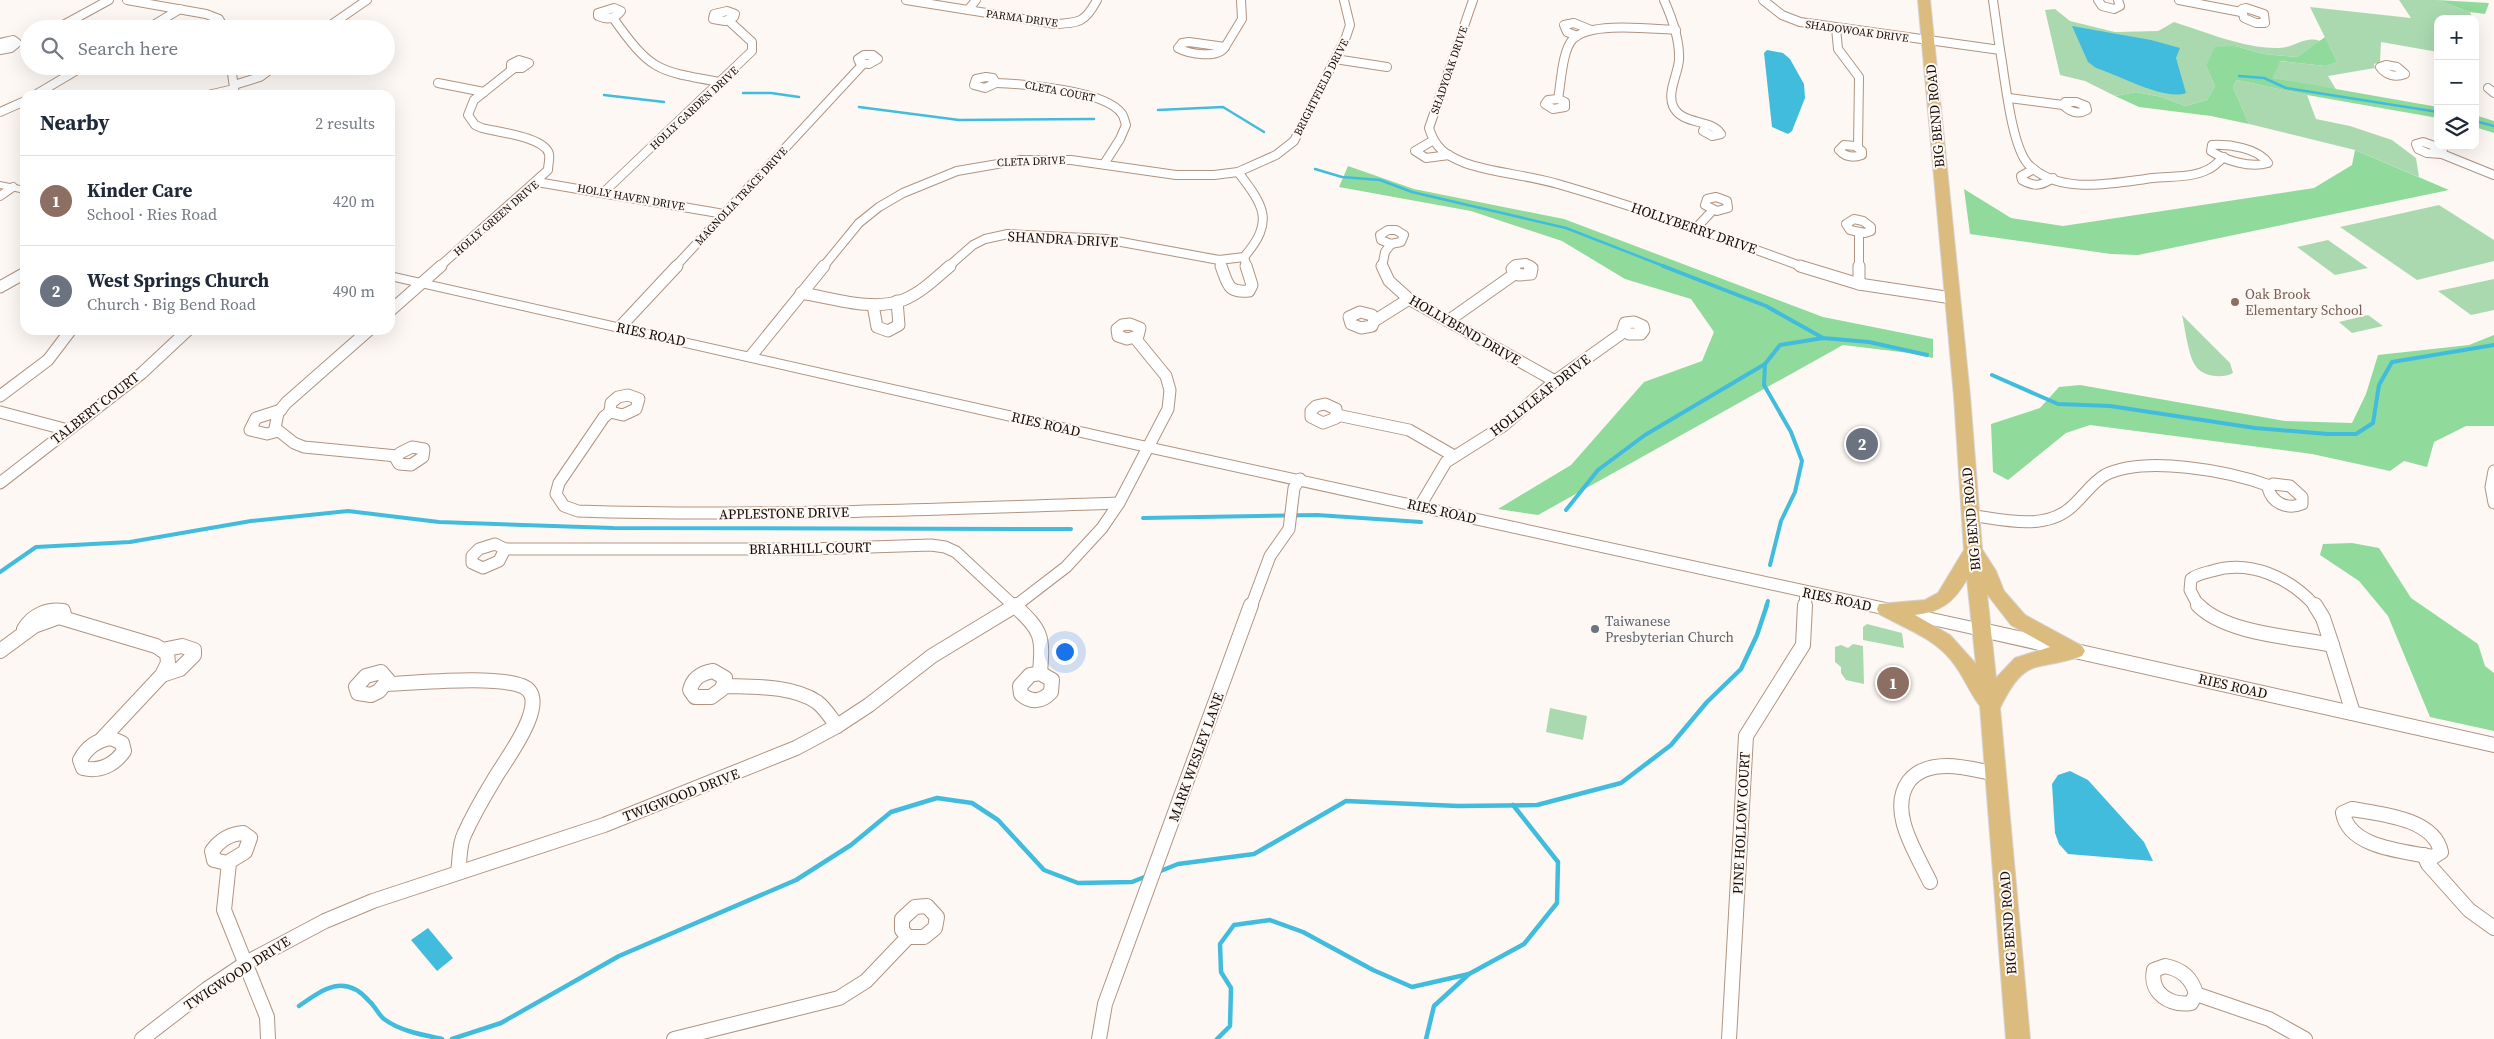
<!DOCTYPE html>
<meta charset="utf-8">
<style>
:root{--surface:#fff;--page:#f6f6f7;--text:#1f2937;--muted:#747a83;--line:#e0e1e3;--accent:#0c5fc8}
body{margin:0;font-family:"Source Serif 4",serif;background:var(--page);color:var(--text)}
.controls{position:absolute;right:15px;top:15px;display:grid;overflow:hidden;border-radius:10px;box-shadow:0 5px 20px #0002}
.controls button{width:45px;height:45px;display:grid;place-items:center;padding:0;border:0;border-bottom:1px solid var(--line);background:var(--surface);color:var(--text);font:25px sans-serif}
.you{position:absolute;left:1064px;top:651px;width:18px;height:18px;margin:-12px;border:4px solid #fff;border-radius:50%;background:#1a73e8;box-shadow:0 0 0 8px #1a73e833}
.badge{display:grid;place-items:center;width:32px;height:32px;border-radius:50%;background:var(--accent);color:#fff;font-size:16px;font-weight:700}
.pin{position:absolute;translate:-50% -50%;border:2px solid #fff;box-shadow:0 1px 5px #0006}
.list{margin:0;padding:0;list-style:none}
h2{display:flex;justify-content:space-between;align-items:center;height:65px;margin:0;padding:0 20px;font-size:21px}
h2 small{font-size:16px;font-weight:400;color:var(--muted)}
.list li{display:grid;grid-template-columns:32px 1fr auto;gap:15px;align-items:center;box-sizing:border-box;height:90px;padding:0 20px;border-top:1px solid var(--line)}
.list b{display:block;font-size:19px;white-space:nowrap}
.list p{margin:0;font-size:16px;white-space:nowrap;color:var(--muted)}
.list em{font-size:16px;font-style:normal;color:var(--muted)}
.icon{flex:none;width:28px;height:28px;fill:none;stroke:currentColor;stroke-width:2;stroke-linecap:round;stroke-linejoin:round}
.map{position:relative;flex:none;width:2494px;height:1039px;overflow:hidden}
.search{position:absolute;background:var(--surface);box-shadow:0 5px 20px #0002;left:20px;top:20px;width:375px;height:55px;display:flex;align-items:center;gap:12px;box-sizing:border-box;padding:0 18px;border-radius:28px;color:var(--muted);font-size:19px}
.panel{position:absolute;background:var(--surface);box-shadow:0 5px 20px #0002;left:20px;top:90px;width:375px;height:245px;border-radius:15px}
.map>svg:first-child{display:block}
.green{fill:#aad9b0}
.forest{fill:#90da9b}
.water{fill:#42bcdd}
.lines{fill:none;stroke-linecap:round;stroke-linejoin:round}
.stream-far2{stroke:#42bcdd;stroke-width:2.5}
.stream-far1{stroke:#42bcdd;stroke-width:4}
.stream{stroke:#42bcdd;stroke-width:4.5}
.minor-far2-casing{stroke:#b09481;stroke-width:10}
.minor-far1-casing{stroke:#b09481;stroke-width:13}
.minor-casing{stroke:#b09481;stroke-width:16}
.tertiary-casing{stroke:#b09481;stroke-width:2}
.primary-casing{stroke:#d5d3d2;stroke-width:2}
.minor-far2{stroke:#fff;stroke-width:8}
.minor-far1{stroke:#fff;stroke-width:11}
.minor{stroke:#fff;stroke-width:14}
.tertiary{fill:#fff;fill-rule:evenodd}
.primary{fill:#dbbb7e;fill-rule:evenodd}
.education-dot{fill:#8d6e63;stroke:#fef8f4;stroke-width:2}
.worship-dot{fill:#6b7280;stroke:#fef8f4;stroke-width:2}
.labels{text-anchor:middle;stroke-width:4;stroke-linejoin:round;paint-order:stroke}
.far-street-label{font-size:11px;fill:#160c06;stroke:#fef8f4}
.street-label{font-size:14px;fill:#160c06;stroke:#fef8f4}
.education-label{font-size:14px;fill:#785e54;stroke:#fef8f4;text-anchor:start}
.worship-label{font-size:14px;fill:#5b616d;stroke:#fef8f4;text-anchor:start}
</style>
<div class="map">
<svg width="2494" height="1039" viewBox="0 0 2494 1039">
<rect width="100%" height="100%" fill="#fef8f4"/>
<!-- green -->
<g class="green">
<path d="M2399 0H2437L2470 12 2473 19H2438V52L2381 42 2380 62 2374 64 2375 68 2328 76 2337 91 2273 78 2279 61 2326 66 2337 62 2310 7 2411 18Z"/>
<path d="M2055 9 2070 21 2115 32 2158 31 2174 22C2206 32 2245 49 2279 48 2294 48 2305 35 2320 41L2297 57 2264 54 2235 46 2206 66 2215 86 2207 100 2185 106 2162 97 2136 92 2115 96 2085 81 2060 75 2045 10Z"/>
<path d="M2237 80 2307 95 2316 119 2350 126 2392 140 2416 158 2419 177 2355 150 2249 124 2233 87Z"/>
<path d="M2439 205 2494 240V261L2417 280 2340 227Z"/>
<path d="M2328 240 2368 268 2335 275 2297 247Z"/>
<path d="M2494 279V310L2471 315 2438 291Z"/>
<path d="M2182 315 2230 363 2233 373C2222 379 2202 377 2195 365 2188 354 2185 328 2182 315Z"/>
<path d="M2368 315 2383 326 2352 333 2339 322Z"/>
<path d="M1867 624 1902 633 1904 648 1863 640V627Z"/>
<path d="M1853 644 1863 646 1864 684 1846 680 1841 673V667L1835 662V647L1841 645 1848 648Z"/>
<path d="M1550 708 1587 716 1583 740 1546 732Z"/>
</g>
<!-- forest -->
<g class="forest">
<path d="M2437 0 2489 3 2485 14 2470 12Z"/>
<path d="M2325 37 2337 62 2326 66 2280 61 2273 78 2438 107V118L2307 95 2237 80 2233 87 2249 124 2211 116 2139 107 2115 96 2136 92 2162 97 2185 106 2207 100 2215 86 2206 66 2215 47 2235 46 2264 54 2297 57Z"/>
<path d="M2475 115 2494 121V133L2475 127Z"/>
<path d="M2355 150 2449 190 2138 255 2111 254 1970 234 1964 189 2011 218 2063 226 2314 188 2352 165Z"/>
<path d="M1348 166 1414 189 1564 219 1823 317 1933 339V358L1909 353 1843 345 1538 515 1498 509 1571 465 1644 382 1702 361 1714 332 1691 299 1625 279 1562 241 1471 211 1339 187Z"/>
<path d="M2494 335V426H2466L2434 442 2427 467 2404 461 2390 471 2312 454 2090 425 2066 433 2008 480 1993 472 1991 424 2040 408 2059 387 2080 385 2285 421 2352 423 2366 394 2378 355 2469 345Z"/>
<path d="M2352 543 2379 548 2411 598 2478 644 2485 666 2494 673V731L2430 717 2388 616 2359 581 2320 555 2323 544Z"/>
</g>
<!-- water -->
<g class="water">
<path d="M2072 26 2151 40 2180 48 2176 58 2186 93C2164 101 2119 75 2096 68L2088 62Z"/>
<path d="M1767 50 1783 53 1790 59 1804 84 1805 98 1792 131 1788 134 1772 127 1764 53Z"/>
<path d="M2070 771 2088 780 2144 842 2153 861 2068 854 2059 844 2055 833 2052 784 2058 775Z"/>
<path d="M428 928 453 958 437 971 411 940Z"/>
</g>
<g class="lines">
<!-- stream-far2 -->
<g class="stream-far2">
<path d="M2239 76 2264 78 2286 88 2438 112"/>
<path d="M743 93H771L799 97"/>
<path d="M604 95 664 102"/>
<path d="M859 107 959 120 1094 119"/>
<path d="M1158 110 1223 107 1264 132"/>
<path d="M2475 121 2494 126"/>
<path d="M1315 169 1342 177 1380 180 1412 192 1566 228 1666 267"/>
</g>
<!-- stream-far1 -->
<g class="stream-far1">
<path d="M1663 266 1766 306 1823 338"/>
<path d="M1992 375 2058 404 2110 406 2255 428 2328 434H2356L2373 423 2379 385 2392 362 2494 345"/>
<path d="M1566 510 1598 470 1645 435 1765 364"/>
<path d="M1143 518 1317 515 1421 522"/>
<path d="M1770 565 1781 521 1795 492 1802 461 1791 432 1764 385 1765 364 1780 345 1823 338 1869 342 1927 355"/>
<path d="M0 572 36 547 130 542 251 521 348 511 439 522 613 528 1071 529"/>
<path d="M1766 607 1768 601"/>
</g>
<!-- stream -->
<g class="stream">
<path d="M1158 872 1178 864 1254 854 1346 801 1458 806 1537 805 1621 783 1671 745 1707 702 1741 669 1757 635 1767 605"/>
<path d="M299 1006C323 989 345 973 369 1001 375 1006 378 1014 384 1019 400 1031 423 1035 442 1039"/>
<path d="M452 1039 501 1023 619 956 796 880 851 845 891 812 937 798 972 803 998 820 1044 870 1078 883 1132 882 1147 876"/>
<path d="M1217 1039 1230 1026 1231 988 1221 972 1220 944 1234 925 1270 920 1303 932 1373 970 1412 987 1469 974"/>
<path d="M1426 1039 1434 1006 1469 974 1524 944 1557 903 1558 862 1513 805"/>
</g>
<defs>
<g id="minor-far2">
<path d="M127 0 206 14 219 19 225 29"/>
<path d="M906 0 1055 24C1080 23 1085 22 1097 0"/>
<path d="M1473 0 1429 128C1435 148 1445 155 1465 163 1493 173 1528 175 1558 184 1641 208 1722 237 1803 267"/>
<path d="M1664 0C1672 18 1680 40 1679 60 1678 74 1667 92 1673 106 1682 126 1711 118 1721 134L1712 136 1703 131 1705 127"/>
<path d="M1763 0 1782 15 1800 22 2000 50C2005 77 2011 145 2028 164 2059 196 2114 183 2153 178 2171 176 2193 178 2209 169 2215 166 2219 161 2224 157"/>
<path d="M1993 0 2000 50"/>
<path d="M2098 0 2102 6 2114 9 2120 6 2118 0"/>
<path d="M2179 0 2241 12"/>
<path d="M614 8 621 11C615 19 607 20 598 16V13Z"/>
<path d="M2246 8 2264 14 2265 23H2256L2244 18 2242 9Z"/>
<path d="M968 10 976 0"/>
<path d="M727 11 735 14 734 17 725 21 713 19 714 14Z"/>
<path d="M613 18C651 71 656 71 720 82"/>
<path d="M1836 28 1838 49 1859 77 1858 147"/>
<path d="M56 29 109 0"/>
<path d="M147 29 180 9"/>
<path d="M325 29 367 0"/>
<path d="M1577 36 1567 32 1564 25 1574 23 1591 30"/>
<path d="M1189 42 1225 47C1218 59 1189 54 1178 48L1182 43Z"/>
<path d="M0 43 13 40 17 43 11 48 0 50"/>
<path d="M1225 47 1242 19 1241 0"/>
<path d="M864 55H873L878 59 869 64 860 63 858 59Z"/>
<path d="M1335 59 1387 67"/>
<path d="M519 60 529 63 522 68H511V64Z"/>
<path d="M2386 65 2397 67 2405 74C2395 78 2386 75 2380 67Z"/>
<path d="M231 66 235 95"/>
<path d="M986 77 993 78 996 83 985 88 974 85 976 79Z"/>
<path d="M438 83 484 92"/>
<path d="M996 83C1023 84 1106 90 1122 114 1124 117 1125 122 1126 125L1120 139 1104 164"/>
<path d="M234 85 260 77 275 66"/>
<path d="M2488 88 2494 93"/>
<path d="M35 95 84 66"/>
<path d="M208 95 234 89"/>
<path d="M2009 98 2063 105"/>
<path d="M1558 99C1561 84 1562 50 1573 39 1590 21 1652 29 1676 30"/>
<path d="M1558 99 1565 102V107L1553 109 1545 104 1548 100Z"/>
<path d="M2065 102H2076L2086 106 2087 110C2078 115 2070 112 2063 105Z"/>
<path d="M0 112 25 101"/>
<path d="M1432 141 1415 151 1426 158 1449 155"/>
<path d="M2423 142 2443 149 2442 154 2427 153 2418 149 2416 144Z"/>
<path d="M1844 145 1855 146 1862 151V155C1853 158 1845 157 1839 150Z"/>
<path d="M2212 145C2229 144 2258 148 2268 163 2250 168 2226 161 2211 151Z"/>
<path d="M2442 154 2494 175"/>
<path d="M2034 169 2021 176 2022 180C2035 187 2041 186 2053 178"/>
<path d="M537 182 724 214"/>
<path d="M604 192 752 51V42L728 20"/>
<path d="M0 196 13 187"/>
<path d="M1716 197 1727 201 1728 208 1717 211 1705 205 1707 199Z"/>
<path d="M1854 219 1863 221 1871 227V231L1865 233 1850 230 1846 224Z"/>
<path d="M1696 228 1713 210"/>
<path d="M1388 230H1396L1404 235 1401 242 1391 244 1381 240 1380 235Z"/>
<path d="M1859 233V267"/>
<path d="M1244 257 1247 267"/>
<path d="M1219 260 1222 267"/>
<path d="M439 267 548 170C548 165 550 159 549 154 545 137 497 132 482 128L475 125 468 115 474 100 513 69"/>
<path d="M675 267 863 64"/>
<path d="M823 267 859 223 879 207 903 193 957 171 1021 160H1071L1176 175H1214L1238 172 1276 155 1294 141 1346 37 1350 25 1344 0"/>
<path d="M948 267 973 245 985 239 1008 234 1105 239 1219 260 1244 257C1275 221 1264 206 1238 172"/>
<path d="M1382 267 1385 252 1391 244"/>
<path d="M1514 267 1516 264 1526 263 1531 267"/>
</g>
<g id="minor-far1">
<path d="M1221 266C1228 284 1227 293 1249 291L1252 285 1246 266"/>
<path d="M1382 266 1389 281 1409 299 1555 381"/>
<path d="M1515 266 1512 269 1519 275 1531 274 1532 268 1529 266"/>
<path d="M1800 266 1859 284 1952 298"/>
<path d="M1859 266V284"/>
<path d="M0 287 25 273"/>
<path d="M801 293C833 298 872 312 903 300 921 293 936 278 950 266"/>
<path d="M873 305 877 327 888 331 899 325 897 301"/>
<path d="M390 311 441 266"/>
<path d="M1360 312 1372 315 1374 321 1372 326 1361 328 1351 324 1349 317Z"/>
<path d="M1374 321 1409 299"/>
<path d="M1448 321 1516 273"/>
<path d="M1634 322 1643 326 1644 330 1641 334H1629L1623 329 1625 323Z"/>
<path d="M1130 324 1140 328 1138 336 1127 339 1118 336 1117 329 1122 325Z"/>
<path d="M620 327 677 266"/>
<path d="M369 330 286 403 278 413 275 428 294 443 304 447 397 456"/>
<path d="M751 356 824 266"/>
<path d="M628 395 639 399 636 409 623 415 610 412 611 403 618 397Z"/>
<path d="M0 396 48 360 70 331"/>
<path d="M1325 404 1336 409V418L1323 423 1311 417V411L1316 406Z"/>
<path d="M0 412 68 430"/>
<path d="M610 412 604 417 559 483 556 494 564 506 578 511C758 517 939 509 1119 503"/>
<path d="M1337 415 1409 430 1454 456"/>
<path d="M278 431 267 434 250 430 256 418 281 410"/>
<path d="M412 447 424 449 423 457 411 465 399 464 396 459 400 453Z"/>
<path d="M2494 471 2491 487 2494 503"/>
<path d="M0 483 142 373 188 330"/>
<path d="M2273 484 2290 486 2302 497V504C2287 510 2272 503 2268 488Z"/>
<path d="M1420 506 1446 462 1503 426 1555 381 1625 331"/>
<path d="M1969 515C2000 519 2042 531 2069 509 2082 499 2091 483 2105 475 2145 455 2229 471 2270 486"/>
<path d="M495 544 505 549 499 561 483 568 472 563V556L479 549Z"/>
<path d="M505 549H809L931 545 945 547 956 552 1015 607"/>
<path d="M1014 607 1066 567 1102 528 1119 503 1168 409 1170 390 1166 376 1135 338"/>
<path d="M1251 607 1270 556 1289 529 1294 488 1300 479"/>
<path d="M1805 607 1806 592"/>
<path d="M2199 607 2190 590 2191 579C2197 574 2205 573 2212 571 2250 559 2291 578 2316 607"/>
</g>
<g id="minor">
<path d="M1014 605C1042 631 1043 635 1040 673"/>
<path d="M2198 605C2226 634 2294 637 2332 645"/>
<path d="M2315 605 2323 618 2332 645"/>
<path d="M24 629C33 615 47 609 63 611L65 618"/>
<path d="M1982 630 2494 745"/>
<path d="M2332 645 2353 713"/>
<path d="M162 650 182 646 194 650V655L180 669 162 675"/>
<path d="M0 651 34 626 59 617 156 646 167 653 168 663 162 675 102 739"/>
<path d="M713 671 725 678 722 689 711 697H695L690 690C693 678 701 673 713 671Z"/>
<path d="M381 672 388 680 379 691 371 695 358 693 356 687 366 676Z"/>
<path d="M1040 673 1052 680 1051 692C1042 702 1031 703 1021 694L1020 686 1030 675Z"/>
<path d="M386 684C419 683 494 675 522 686 554 698 504 762 495 778 484 796 473 815 464 835 459 845 460 860 458 872"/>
<path d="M724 686C753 687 792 685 817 702 825 708 831 718 837 726"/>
<path d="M111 738 122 743 124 751C114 765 100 772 83 768L80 760C87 747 97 740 111 738Z"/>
<path d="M2352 809C2380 814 2434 818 2441 852L2433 857C2404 851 2349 848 2343 813Z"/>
<path d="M243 833 250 838 245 852 227 863 214 860 212 851C220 840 229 834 243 833Z"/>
<path d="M2424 855 2428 864 2469 910 2494 928"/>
<path d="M229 863 224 910 267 1017 268 1039"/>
<path d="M1930 882C1917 854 1887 811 1909 781 1918 770 1933 766 1947 766 1964 766 1981 771 1997 774"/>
<path d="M927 906 937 917 935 928 924 937H908L902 930V919L915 907Z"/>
<path d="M2165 966C2181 969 2192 978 2196 994L2191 1003C2170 1006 2149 993 2154 970Z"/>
<path d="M2196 994 2269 1019 2305 1039"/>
<path d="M142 1039 207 989 246 963 325 921 373 901 604 825 796 748 837 726 869 705 932 656 1016 605"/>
<path d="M674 1039 839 998 866 981 908 937"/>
<path d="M1099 1039 1105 1004 1251 605"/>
<path d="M1729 1039 1746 736 1803 645 1805 605"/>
</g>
<g id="tertiary">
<path d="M0 182 25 187V193L0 188Z"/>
<path d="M390 272 1147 442 1982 624 1987 626 1989 630 1987 634 1982 636 1147 452 390 280Z"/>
</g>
<path id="primary" d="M1918 0H1930L1970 396 1982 549 1996 571 2004 591 2025 615 2082 646 2085 651 2082 656C2035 672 2026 655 2000 708L2030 1039H2006L1980 706C1969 692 1963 674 1951 660 1932 637 1904 628 1879 614L1877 609 1879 604 1925 600 1938 593 1964 550 1954 396ZM1967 579 1976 664 1950 635 1915 615C1941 612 1954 602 1967 579ZM1987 594 2011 625 2050 647 2015 658 1996 678Z"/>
</defs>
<!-- minor-far2 casing -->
<use href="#minor-far2" class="minor-far2-casing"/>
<!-- minor-far1 casing -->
<use href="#minor-far1" class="minor-far1-casing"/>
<!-- minor casing -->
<use href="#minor" class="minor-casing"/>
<!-- tertiary casing -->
<use href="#tertiary" class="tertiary-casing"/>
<!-- primary casing -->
<use href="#primary" class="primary-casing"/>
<!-- minor-far2 -->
<use href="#minor-far2" class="minor-far2"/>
<!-- minor-far1 -->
<use href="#minor-far1" class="minor-far1"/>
<!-- minor -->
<use href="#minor" class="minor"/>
<!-- tertiary -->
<use href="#tertiary" class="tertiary"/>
<!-- primary -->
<use href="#primary" class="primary"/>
</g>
<!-- markers -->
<circle class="education-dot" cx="2235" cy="302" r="5"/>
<circle class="worship-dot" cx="1595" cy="629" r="5"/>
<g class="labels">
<!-- far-street labels -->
<g class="far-street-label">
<text transform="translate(1022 18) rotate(8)" y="4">PARMA DRIVE</text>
<text transform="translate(1857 31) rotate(8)" y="4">SHADOWOAK DRIVE</text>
<text transform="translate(1449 70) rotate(-71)" y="4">SHADYOAK DRIVE</text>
<text transform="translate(1321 87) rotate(-63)" y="4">BRIGHTFIELD DRIVE</text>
<text transform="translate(1060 91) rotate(11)" y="4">CLETA COURT</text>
<text transform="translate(694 108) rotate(-43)" y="4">HOLLY GARDEN DRIVE</text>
<text transform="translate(1031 161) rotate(-2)" y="4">CLETA DRIVE</text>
<text transform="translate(741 196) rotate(-47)" y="4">MAGNOLIA TRACE DRIVE</text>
<text transform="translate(631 197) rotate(10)" y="4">HOLLY HAVEN DRIVE</text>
<text transform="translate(496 218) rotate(-41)" y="4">HOLLY GREEN DRIVE</text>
</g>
<!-- street labels -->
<g class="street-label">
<text transform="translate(1935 116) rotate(-95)" y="5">BIG BEND ROAD</text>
<text transform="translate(1694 228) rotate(19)" y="5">HOLLYBERRY DRIVE</text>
<text transform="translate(1063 239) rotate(3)" y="5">SHANDRA DRIVE</text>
<text transform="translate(1465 330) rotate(30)" y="5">HOLLYBEND DRIVE</text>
<text transform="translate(651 334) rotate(12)" y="5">RIES ROAD</text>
<text transform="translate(1540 395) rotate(-38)" y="5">HOLLYLEAF DRIVE</text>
<text transform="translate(95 408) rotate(-38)" y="5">TALBERT COURT</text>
<text transform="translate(1046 424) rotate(13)" y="5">RIES ROAD</text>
<text transform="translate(1442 511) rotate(13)" y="5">RIES ROAD</text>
<text transform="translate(784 513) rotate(-1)" y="5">APPLESTONE DRIVE</text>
<text transform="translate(1971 519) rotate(-95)" y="5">BIG BEND ROAD</text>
<text transform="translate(810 548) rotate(-1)" y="5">BRIARHILL COURT</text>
<text transform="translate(1837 599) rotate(12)" y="5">RIES ROAD</text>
<text transform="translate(2233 686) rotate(13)" y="5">RIES ROAD</text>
<text transform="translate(1196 757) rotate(-70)" y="5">MARK WESLEY LANE</text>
<text transform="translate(681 795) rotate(-21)" y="5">TWIGWOOD DRIVE</text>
<text transform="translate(1741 823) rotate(-87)" y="5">PINE HOLLOW COURT</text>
<text transform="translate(2008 923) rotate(-94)" y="5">BIG BEND ROAD</text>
<text transform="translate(237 973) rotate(-33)" y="5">TWIGWOOD DRIVE</text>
</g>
<!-- education labels -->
<g class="education-label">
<text x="2245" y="299">Oak Brook<tspan x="2245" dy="16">Elementary School</tspan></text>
</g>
<!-- worship labels -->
<g class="worship-label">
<text x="1605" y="626">Taiwanese<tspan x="1605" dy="16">Presbyterian Church</tspan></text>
</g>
</g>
</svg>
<div class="controls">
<button>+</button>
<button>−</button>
<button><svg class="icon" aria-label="layers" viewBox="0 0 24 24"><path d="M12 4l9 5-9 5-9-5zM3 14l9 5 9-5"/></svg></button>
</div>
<div class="you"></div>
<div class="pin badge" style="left:1893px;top:683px;background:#8d6e63">1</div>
<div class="pin badge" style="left:1862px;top:444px;background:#6b7280">2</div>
<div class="search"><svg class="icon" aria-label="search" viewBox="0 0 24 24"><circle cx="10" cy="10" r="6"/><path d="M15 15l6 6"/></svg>Search here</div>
<section class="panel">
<h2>Nearby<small>2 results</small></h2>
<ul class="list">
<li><span class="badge" style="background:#8d6e63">1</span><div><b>Kinder Care</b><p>School · Ries Road</p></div><em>420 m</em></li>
<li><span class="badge" style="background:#6b7280">2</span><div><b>West Springs Church</b><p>Church · Big Bend Road</p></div><em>490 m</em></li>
</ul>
</section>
</div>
